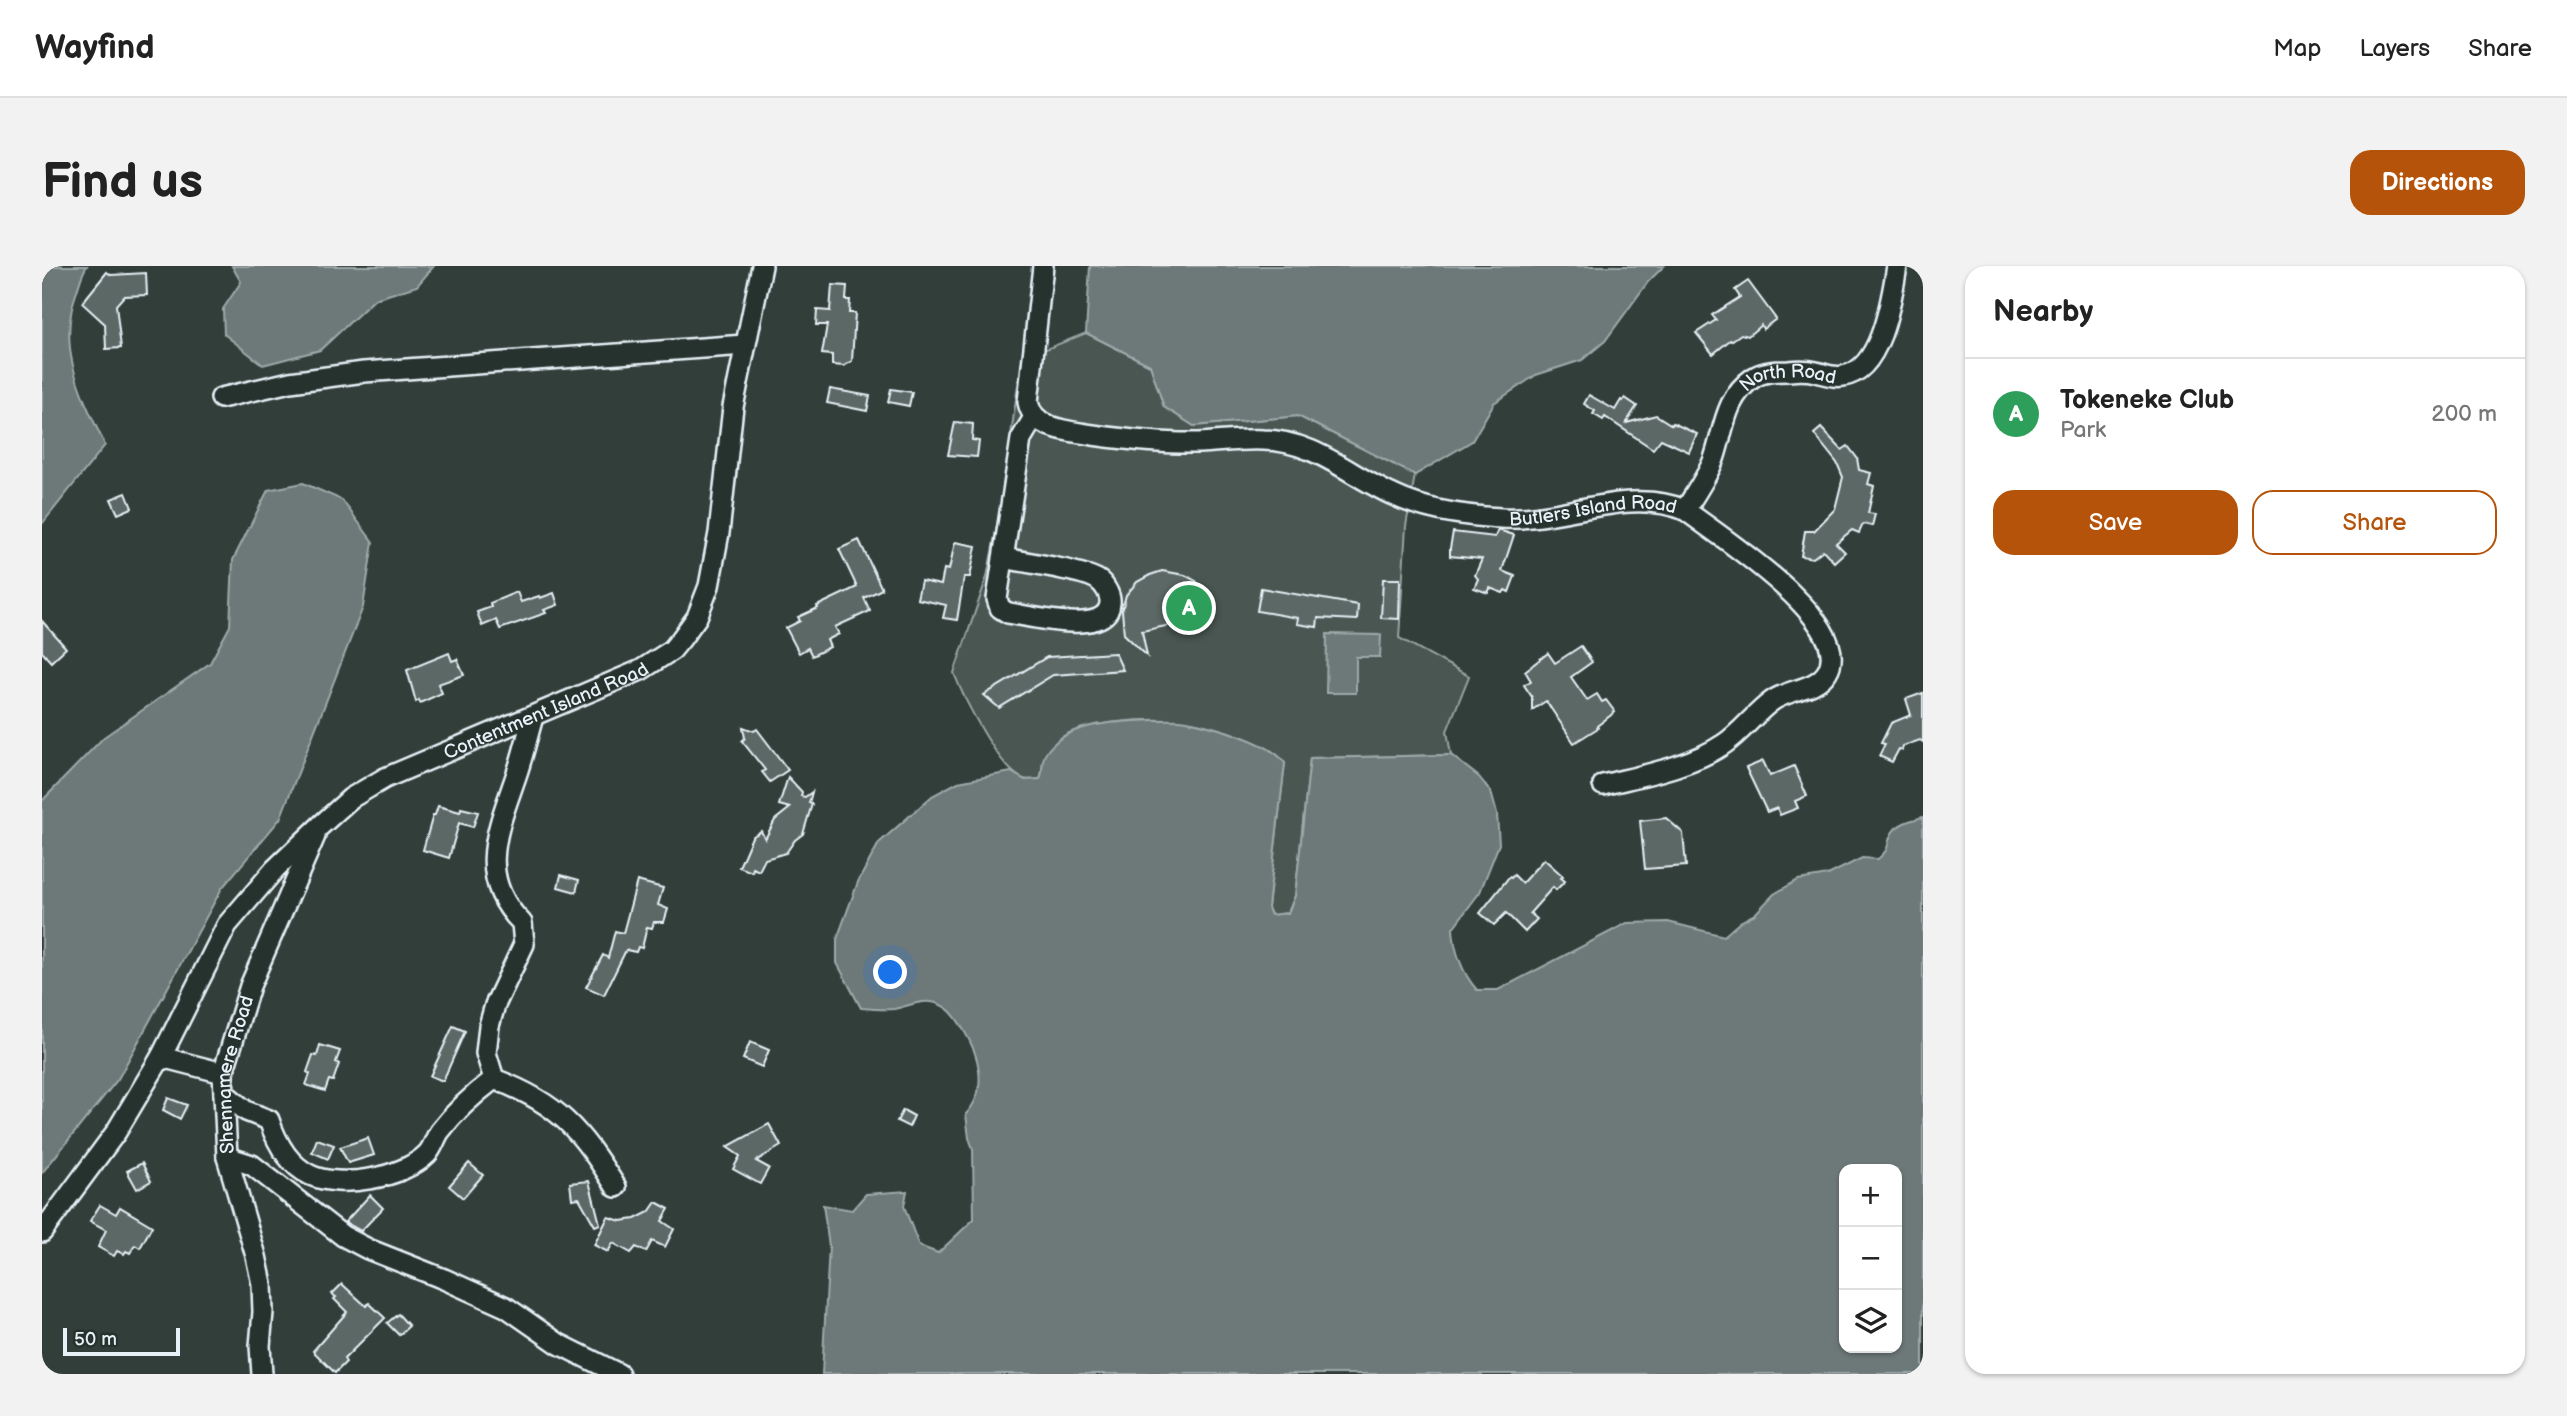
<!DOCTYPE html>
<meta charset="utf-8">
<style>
:root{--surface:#fff;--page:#f2f2f2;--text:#222;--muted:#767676;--line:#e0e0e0;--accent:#b45309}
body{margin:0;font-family:"Balsamiq Sans",sans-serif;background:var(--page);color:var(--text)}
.controls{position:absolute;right:21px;bottom:21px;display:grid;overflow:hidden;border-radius:14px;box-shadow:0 2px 5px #0004}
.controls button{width:63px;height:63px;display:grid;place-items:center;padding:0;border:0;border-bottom:2px solid var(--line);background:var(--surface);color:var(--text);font:35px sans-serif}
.scale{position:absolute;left:21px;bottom:18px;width:117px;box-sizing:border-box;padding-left:7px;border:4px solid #e8f1f8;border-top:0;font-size:19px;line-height:24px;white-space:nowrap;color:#e8f1f8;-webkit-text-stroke:5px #26332d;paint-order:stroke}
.you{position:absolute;left:849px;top:707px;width:24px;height:24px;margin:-18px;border:5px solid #fff;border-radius:50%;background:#1a73e8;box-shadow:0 0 0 10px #1a73e833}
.badge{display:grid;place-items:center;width:46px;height:46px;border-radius:50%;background:var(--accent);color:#fff;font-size:23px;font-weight:700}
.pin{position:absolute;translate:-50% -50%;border:4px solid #fff;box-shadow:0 2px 7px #0006}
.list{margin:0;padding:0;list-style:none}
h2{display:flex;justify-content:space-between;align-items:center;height:91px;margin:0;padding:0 28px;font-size:30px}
h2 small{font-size:23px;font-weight:400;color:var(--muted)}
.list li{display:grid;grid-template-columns:46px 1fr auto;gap:21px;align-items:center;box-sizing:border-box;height:112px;padding:0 28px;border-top:2px solid var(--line)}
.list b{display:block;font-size:26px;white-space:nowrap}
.list p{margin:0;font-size:23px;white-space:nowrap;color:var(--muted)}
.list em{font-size:23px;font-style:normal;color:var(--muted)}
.actions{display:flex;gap:14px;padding:21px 28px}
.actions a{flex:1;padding:16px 0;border:2px solid var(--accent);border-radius:21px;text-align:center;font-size:24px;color:var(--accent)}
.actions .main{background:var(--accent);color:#fff}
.icon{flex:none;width:38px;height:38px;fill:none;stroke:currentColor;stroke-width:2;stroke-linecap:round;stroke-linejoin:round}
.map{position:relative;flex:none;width:1881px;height:1108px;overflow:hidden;border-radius:21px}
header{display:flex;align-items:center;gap:42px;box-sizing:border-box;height:98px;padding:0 35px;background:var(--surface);border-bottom:2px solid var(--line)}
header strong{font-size:33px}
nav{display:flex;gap:38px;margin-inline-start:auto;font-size:24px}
.intro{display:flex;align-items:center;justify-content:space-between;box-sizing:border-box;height:168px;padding:0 42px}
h1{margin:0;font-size:49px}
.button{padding:18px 32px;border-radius:21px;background:var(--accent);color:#fff;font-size:24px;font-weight:700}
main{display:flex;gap:42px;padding:0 42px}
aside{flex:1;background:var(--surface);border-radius:21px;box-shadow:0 2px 5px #0004}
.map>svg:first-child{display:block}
.green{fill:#495651;stroke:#98a4a4;stroke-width:2}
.water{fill:#6d7978;stroke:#9ea9ab;stroke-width:2;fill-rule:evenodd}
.building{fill:#5c6865;stroke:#e8f1f8;stroke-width:2}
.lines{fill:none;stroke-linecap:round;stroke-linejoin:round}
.minor-casing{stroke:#e8f1f8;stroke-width:24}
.minor{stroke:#26332d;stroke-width:19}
.labels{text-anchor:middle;stroke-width:7;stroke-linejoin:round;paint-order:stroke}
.street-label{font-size:19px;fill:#e8f1f8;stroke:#26332d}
</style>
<header>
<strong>Wayfind</strong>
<nav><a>Map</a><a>Layers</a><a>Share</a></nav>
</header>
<div class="intro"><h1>Find us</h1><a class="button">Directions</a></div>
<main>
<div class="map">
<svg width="1881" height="1108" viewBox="0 0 1881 1108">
<rect width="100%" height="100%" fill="#323e39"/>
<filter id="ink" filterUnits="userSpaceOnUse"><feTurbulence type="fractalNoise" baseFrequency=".0143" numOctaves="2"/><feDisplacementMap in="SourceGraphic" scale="14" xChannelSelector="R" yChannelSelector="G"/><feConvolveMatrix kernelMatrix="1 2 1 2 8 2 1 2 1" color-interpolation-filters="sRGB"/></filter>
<g filter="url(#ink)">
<!-- green -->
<path class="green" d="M1044 67 1108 99 1122 141 1152 160 1256 150 1373 209 1364 260 1357 372 1427 410 1405 465 1409 489 1268 492 1253 630 1246 647 1229 649 1226 642 1243 497C1230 477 1164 457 1140 455 1111 452 1036 454 1015 475 1010 480 1003 491 1001 497 999 503 1001 507 998 513 993 513 987 515 982 513 958 505 921 431 912 407L945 311 960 234 977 111 1004 83Z"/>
<!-- water -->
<g class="water">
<path d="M0 0H45C40 7 38 16 35 25 14 82 39 128 63 179L0 258Z"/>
<path d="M190 0H392L375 20 333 33 278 84 221 99 182 68 181 43 199 16Z"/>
<path d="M1048 0H1622L1606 16 1563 75 1540 94 1494 109 1452 137 1430 175 1373 209 1256 150 1152 160 1122 141 1108 99 1044 67Z"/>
<path d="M261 217 300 234 331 276 321 341 238 553 180 622 76 813 0 907V535L62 471 168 397 188 360 191 294 226 224Z"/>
<path d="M1285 368 1339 369 1338 391H1314V427H1284Z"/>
<path d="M1112 454C1123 454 1135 453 1145 455 1170 460 1229 476 1243 497L1227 632 1226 642 1229 649 1246 647 1253 630 1268 492 1409 489 1437 511 1449 526 1455 548 1457 578 1438 626 1411 662C1412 684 1420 707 1435 724H1456L1585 657 1626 656 1682 670 1698 656 1713 648 1732 628 1756 614 1786 609 1820 592 1836 593C1850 581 1843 580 1850 567 1856 557 1870 554 1881 551V1108H780L787 980 781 939 810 944 824 928 865 925 862 940 877 980 896 987 932 953 931 883 927 872 924 848C947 823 937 788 921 763 916 754 909 743 899 739 883 731 867 740 852 743 841 744 830 743 819 742L795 697V673L816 616 837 577 890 530 916 516 969 506 983 514 998 513C1002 505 998 495 1004 487 1025 455 1078 456 1112 454ZM1802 903H1855V1082H1802Z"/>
</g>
<!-- building -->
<g class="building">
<path d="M65 6 69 9 104 7 105 29 82 30 74 39 79 82 64 83 63 58 40 37Z"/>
<path d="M1706 15 1734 53 1721 63 1719 59 1706 70 1699 68 1689 75 1688 74 1671 88 1654 67 1674 54 1670 49 1698 31 1693 24Z"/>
<path d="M790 19 805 20 804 34H808L807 47H813L810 95 802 100 790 99V89L780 88 785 59H774L775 44 788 45Z"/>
<path d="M788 123 828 130 825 145 785 137Z"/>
<path d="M849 123 870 126 867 140 846 136Z"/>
<path d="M1547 129 1573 144 1579 134 1581 135 1583 132 1595 140 1584 157 1614 149 1630 159 1631 157 1655 168 1647 186 1619 173 1611 183 1563 151 1561 154 1551 148 1553 145 1542 138Z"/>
<path d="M913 156 931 158 930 174 937 175 935 191 906 189Z"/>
<path d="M1779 162 1800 184 1806 180 1815 192 1817 204 1829 207 1826 218 1832 220 1826 247 1833 248 1830 260 1821 258 1817 267 1810 264 1794 277 1803 286 1792 296 1781 284 1771 292 1759 290 1763 265H1772L1793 243 1801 211 1795 197 1772 168Z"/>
<path d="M84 227 90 242 76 248 69 233Z"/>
<path d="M1456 264 1472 269 1460 305 1473 310 1467 326 1463 324 1461 327 1448 322 1446 327 1432 322 1436 313 1433 309 1440 293 1408 290V282L1411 266 1453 271Z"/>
<path d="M817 274 840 323 822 332 828 345 793 361 797 368 785 374 788 381 770 390 766 382 757 387 744 362 758 355 756 351 776 342 775 340 815 321 797 283Z"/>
<path d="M913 276 934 280 928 311H922L915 354 901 352 904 339 875 333 879 315 899 319 902 303 907 304Z"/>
<path d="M1120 305 1143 309 1154 315 1163 327 1171 350 1100 365 1105 390 1082 368 1080 344 1084 329 1095 316 1108 309Z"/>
<path d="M1341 313H1358L1357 353 1339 352Z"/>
<path d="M1219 322 1316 339 1315 354 1276 352 1275 361 1255 358 1256 352 1215 345Z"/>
<path d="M475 326 479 336 497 330 498 332 512 327 516 339 502 344 504 347 458 363 454 354 440 360 435 346 449 341 448 337Z"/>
<path d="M0 355 24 382 9 396 0 386Z"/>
<path d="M1539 380 1550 396 1529 411 1545 434 1555 428 1560 436 1564 434 1573 446 1555 460 1556 462 1532 477 1504 435 1490 444V431L1482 419 1489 415 1483 405 1506 387 1513 397Z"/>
<path d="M407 387 410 395 415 393 422 409 396 418 400 427 378 437 377 434 374 436 365 404Z"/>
<path d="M1073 387 1081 404 1011 409 957 442 942 429 1005 391Z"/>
<path d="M1881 427V476L1878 474 1861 480 1860 484 1857 483 1850 496 1837 490 1843 478 1839 477 1849 457 1869 449 1864 433Z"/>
<path d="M701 461 712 465 715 463 746 504 728 516 720 506 723 504 700 475 703 472Z"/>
<path d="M1721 495 1728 510 1752 500 1765 530 1753 535 1756 542 1738 549 1735 542 1725 546 1704 502Z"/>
<path d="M746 511 760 526 759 530 763 531 770 526 767 537 770 538 761 568 753 574 744 587 723 593 717 605 711 602 710 606 697 601 710 571 719 565 723 573 733 554 748 542 737 539Z"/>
<path d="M396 540 418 546 419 542 436 546 431 561 417 557 407 592 381 584 391 549H393Z"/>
<path d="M1624 552 1641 567 1644 600 1603 603 1598 555Z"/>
<path d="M1502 593 1521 610 1519 612 1523 615 1514 624 1511 621 1488 647 1495 653 1483 666 1464 647 1452 659 1438 647 1467 611 1469 612 1472 609 1480 617Z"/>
<path d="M519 609 537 614 534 626 516 621Z"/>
<path d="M595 615 621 622 616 639 626 643 622 656H612L610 662 605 661 600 682 596 681 594 686 584 684 562 729 544 721 561 689 566 692 573 665 581 667Z"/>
<path d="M411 760 423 765 401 815 388 810Z"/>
<path d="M708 776 727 784 720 801 701 793Z"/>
<path d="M278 779 298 785 294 796 297 798 291 815 287 814 283 825 264 819 268 808 265 806 271 789 275 790Z"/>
<path d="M126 832 145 839 138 853 121 844Z"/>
<path d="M861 844 872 850 867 861 855 855Z"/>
<path d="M727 858 739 880 714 895 727 902 718 918 691 903 698 890 685 881Z"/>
<path d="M326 872 332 889 306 897 298 881Z"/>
<path d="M275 873 292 879 286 893 270 886Z"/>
<path d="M100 897 109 915 95 923 85 905Z"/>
<path d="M427 897 441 909 421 932 407 920Z"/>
<path d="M547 915 558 958 553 960 537 932 530 933 528 917Z"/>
<path d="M328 929 341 942 319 965 303 956Z"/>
<path d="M614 936 627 943 620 955 632 963 623 981 610 975 604 986 594 981 589 987 571 977 566 986 552 979 566 951 579 955 593 953 607 946Z"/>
<path d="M58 939 74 948 78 941 110 960 98 982 93 979 88 987 84 985 82 988 75 985 72 990 56 981 64 964 48 955Z"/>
<path d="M300 1018 324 1040 327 1037 343 1052 302 1093 304 1096 293 1107 271 1085 305 1046 292 1033 294 1031 290 1028Z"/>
<path d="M356 1048 367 1060 357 1069 345 1057Z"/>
</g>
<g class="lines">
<defs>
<g id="minor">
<path id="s1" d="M1001 0 986 136C991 164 1028 165 1051 169 1087 174 1121 178 1157 177 1178 176 1199 173 1221 174 1271 174 1307 209 1351 229 1384 245 1422 250 1459 252 1520 256 1584 220 1643 244 1676 269 1815 358 1785 406 1774 424 1746 423 1730 435 1712 448 1700 466 1682 478 1648 501 1601 509 1561 519"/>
<path d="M179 132 248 116 322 106 703 79"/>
<path id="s2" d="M1643 244C1653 228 1665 211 1672 193 1682 164 1683 131 1711 112 1721 105 1735 105 1747 105 1756 104 1766 104 1774 106 1783 108 1791 112 1801 110 1840 105 1850 30 1855 0"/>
<path d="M961 292C978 295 1046 306 1056 314 1062 318 1069 329 1068 337 1066 371 988 350 966 347L958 342 955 333 979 173 992 151"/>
<path d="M491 451C485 471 481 490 474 510 456 563 433 611 480 657L482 678 453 739 447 760 444 787 452 813C517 837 538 864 574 921"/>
<path d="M119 791 181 807"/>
<path d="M182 827 204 845 227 854C234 875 247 899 268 909 298 923 361 912 385 888 391 882 393 872 398 865 414 844 431 829 452 813"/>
<path d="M185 891 210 899 301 970 326 983 402 1013 464 1041 517 1078 577 1108"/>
<path id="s3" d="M0 966 74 866 119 791 185 659 233 603 278 560 309 532 343 512 599 404 630 384 639 373 655 351 667 320 677 267 691 141 720 0"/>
<path id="s4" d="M220 1108 218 1080 221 1046 220 1018 214 990 185 891 181 807 208 720 273 570"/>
</g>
</defs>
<!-- minor casing -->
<use href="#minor" class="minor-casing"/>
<!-- minor -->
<use href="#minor" class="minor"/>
</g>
</g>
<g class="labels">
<!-- street labels -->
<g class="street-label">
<text dy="7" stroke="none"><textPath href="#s2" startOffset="186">North Road</textPath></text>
<text dy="7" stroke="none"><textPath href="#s1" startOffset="732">Butlers Island Road</textPath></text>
<text dy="7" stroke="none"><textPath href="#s3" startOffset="751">Contentment Island Road</textPath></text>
<text dy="7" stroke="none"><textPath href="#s4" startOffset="306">Shennamere Road</textPath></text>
</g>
</g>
</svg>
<div class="controls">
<button>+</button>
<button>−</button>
<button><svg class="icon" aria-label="layers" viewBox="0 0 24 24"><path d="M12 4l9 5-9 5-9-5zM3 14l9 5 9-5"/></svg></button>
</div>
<div class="scale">50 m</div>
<div class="you"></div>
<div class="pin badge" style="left:1147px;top:342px;background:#2e9e5b">A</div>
</div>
<aside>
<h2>Nearby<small></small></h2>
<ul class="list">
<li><span class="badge" style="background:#2e9e5b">A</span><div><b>Tokeneke Club</b><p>Park</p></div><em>200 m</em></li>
</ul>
<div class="actions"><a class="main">Save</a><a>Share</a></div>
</aside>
</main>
